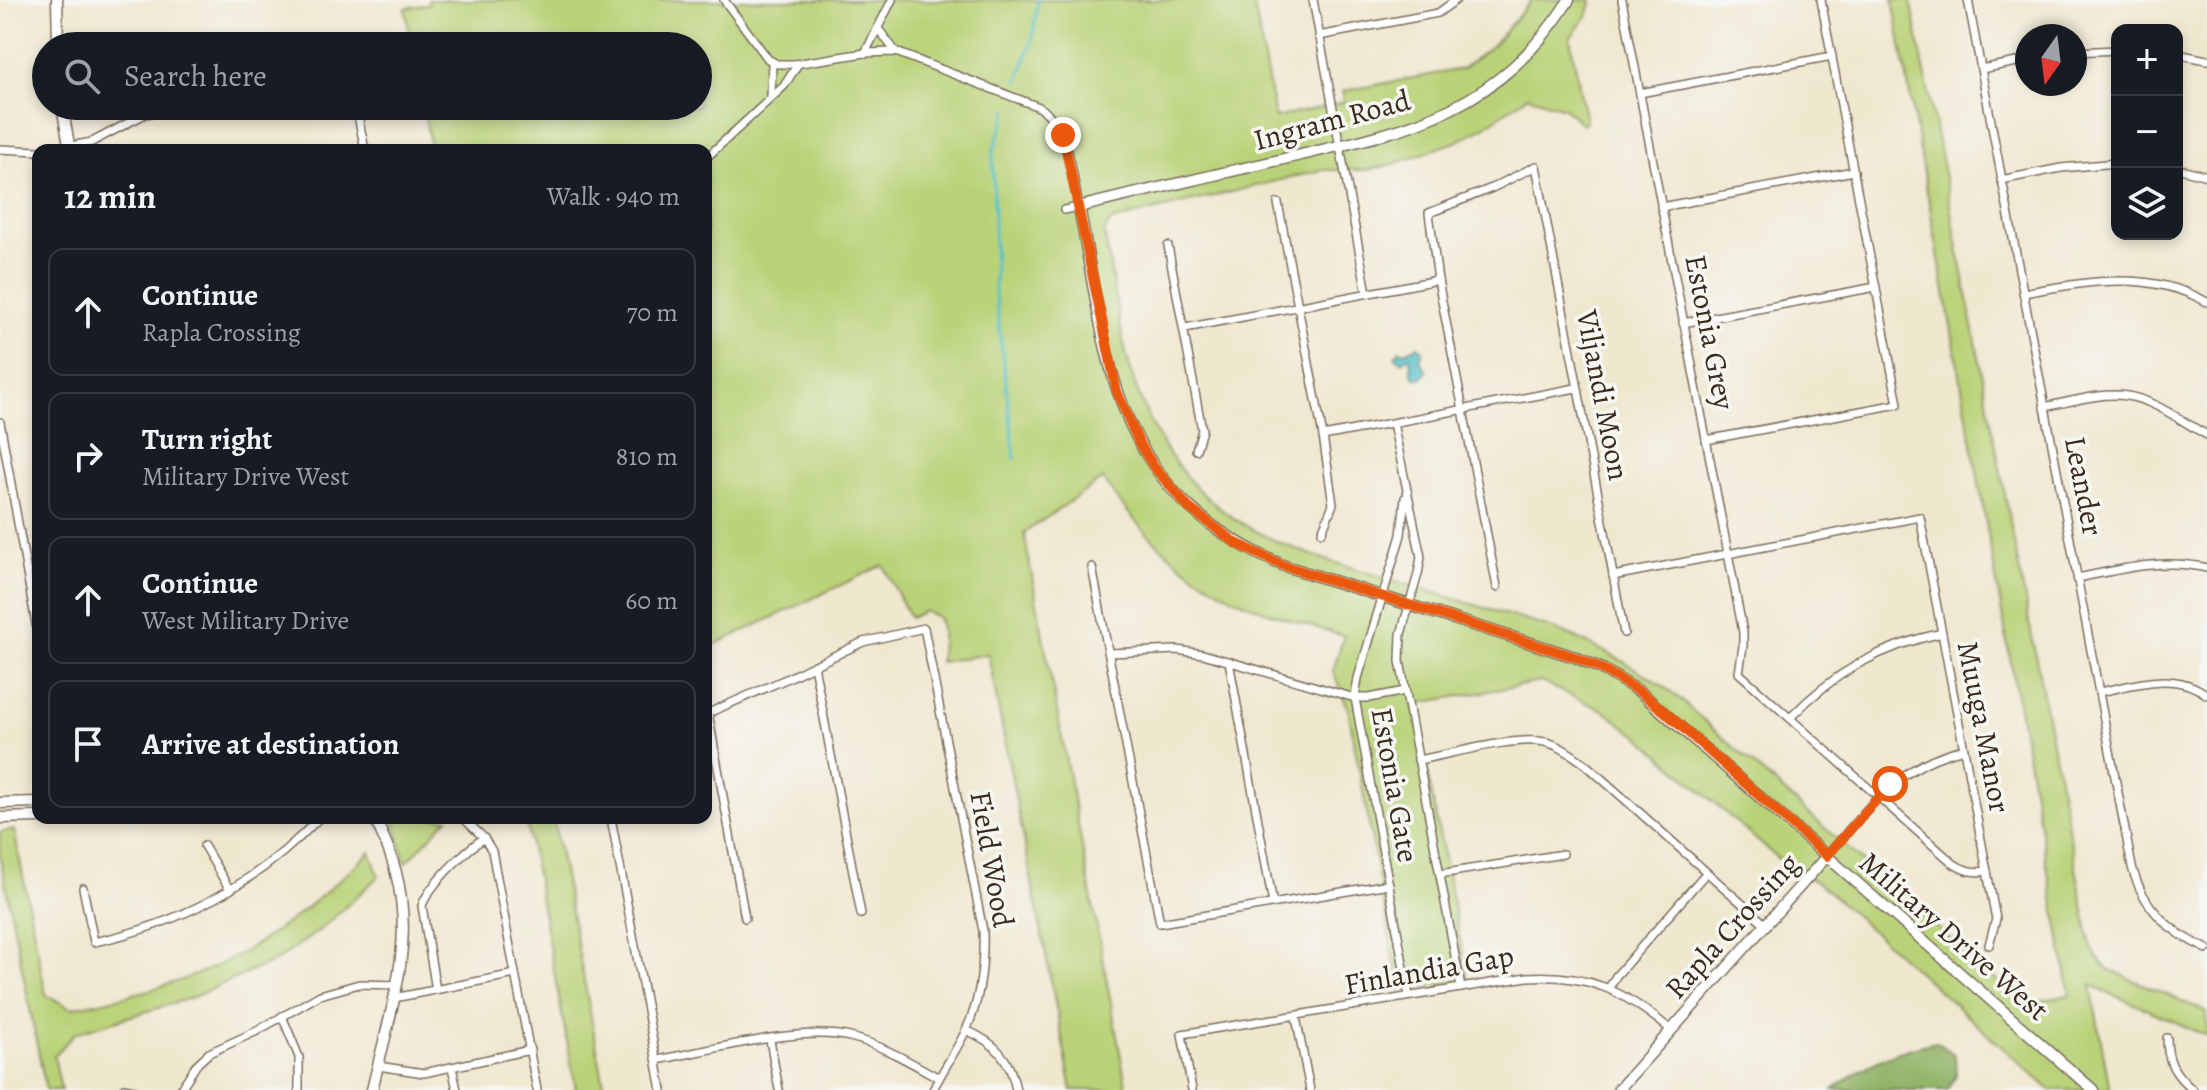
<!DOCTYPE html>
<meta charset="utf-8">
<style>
:root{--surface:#171b24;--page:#242831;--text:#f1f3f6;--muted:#9ea1a6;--line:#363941}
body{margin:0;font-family:Alegreya,serif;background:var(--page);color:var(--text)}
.controls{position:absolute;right:24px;top:24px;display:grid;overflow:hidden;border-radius:16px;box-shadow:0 4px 12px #0003}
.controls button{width:72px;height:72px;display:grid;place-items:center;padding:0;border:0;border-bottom:2px solid var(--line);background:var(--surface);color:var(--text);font:40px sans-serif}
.compass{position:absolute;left:2015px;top:24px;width:72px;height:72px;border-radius:50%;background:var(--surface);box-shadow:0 4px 12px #0003;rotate:194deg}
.stop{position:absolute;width:24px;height:24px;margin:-18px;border:6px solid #ea580c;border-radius:50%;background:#fff}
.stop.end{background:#ea580c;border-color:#fff;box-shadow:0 2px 8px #0008}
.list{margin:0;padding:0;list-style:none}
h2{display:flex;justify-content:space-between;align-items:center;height:104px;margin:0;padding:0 32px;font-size:34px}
h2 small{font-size:26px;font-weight:400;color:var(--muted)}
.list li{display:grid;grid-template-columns:52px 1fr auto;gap:24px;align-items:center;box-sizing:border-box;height:128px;margin:0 16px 16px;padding:0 16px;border:2px solid var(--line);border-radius:16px}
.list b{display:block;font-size:30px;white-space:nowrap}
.list p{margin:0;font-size:26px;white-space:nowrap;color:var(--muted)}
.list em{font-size:26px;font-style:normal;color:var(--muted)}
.icon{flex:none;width:44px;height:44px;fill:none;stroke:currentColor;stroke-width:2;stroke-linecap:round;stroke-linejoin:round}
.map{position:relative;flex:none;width:2207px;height:1090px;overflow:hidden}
.search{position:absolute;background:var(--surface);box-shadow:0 4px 12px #0003;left:32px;top:32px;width:680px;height:88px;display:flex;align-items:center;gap:20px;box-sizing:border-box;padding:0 28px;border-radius:44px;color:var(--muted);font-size:30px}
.panel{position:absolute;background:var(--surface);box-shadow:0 4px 12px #0003;left:32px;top:144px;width:680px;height:680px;border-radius:16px}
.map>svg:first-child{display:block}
.green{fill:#b9d277;stroke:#7a7e4a;stroke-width:2}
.forest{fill:#92b468;stroke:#666f43;stroke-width:2}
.water{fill:#52c0c8;stroke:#467573;stroke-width:2}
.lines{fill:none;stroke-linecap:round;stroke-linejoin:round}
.stream{stroke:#52c0c8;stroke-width:3}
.street-casing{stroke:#7a6c5c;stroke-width:10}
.secondary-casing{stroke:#7a6c5c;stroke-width:13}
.street{stroke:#fff;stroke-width:7}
.secondary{stroke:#fff;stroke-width:10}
.route{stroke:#ea580c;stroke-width:10}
.labels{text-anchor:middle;stroke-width:7;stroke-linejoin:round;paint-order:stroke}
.street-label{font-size:30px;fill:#3b2a1e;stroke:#f6f6f2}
</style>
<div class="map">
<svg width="2207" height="1090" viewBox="0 0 2207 1090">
<rect width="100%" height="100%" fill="#f6f6f2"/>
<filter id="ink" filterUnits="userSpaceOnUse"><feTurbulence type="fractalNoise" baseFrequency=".0125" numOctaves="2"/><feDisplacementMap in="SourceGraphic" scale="16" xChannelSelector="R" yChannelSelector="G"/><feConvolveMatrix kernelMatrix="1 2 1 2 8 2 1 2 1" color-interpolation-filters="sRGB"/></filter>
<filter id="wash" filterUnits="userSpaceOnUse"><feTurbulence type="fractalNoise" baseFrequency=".006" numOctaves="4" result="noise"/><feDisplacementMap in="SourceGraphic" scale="32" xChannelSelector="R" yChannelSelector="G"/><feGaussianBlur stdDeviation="1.8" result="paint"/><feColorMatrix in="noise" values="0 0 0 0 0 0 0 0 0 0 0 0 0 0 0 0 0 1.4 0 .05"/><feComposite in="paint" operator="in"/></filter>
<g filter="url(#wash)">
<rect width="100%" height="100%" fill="#f0e7cf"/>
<!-- green -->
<g class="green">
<path d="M428 0H1253L1275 118 1344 102 1343 91 1462 69 1493 45 1532 0H1592L1587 16 1570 38 1586 122 1582 124 1564 108 1528 96 1484 127 1458 141 1394 164 1368 170H1322L1111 221 1104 232C1115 289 1121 357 1145 410 1197 527 1284 548 1396 581 1449 597 1501 613 1554 629 1597 646 1636 666 1674 694L2023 1004 2070 995 1893 0H1911L2090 942C2095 955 2100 964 2112 971L2207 1012V1036L2091 985 2110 1090H2050L1820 884 1785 865 1641 738 1601 709 1541 682 1414 704 1468 981 1399 990 1348 708 1333 671 1344 636C1316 628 1289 620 1262 610 1196 586 1142 537 1103 479L1024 533 1127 1090H1072L988 654 940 662C939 646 945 632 938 617L924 611 910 618 883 565 706 649V150H431L423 106H698V46H412L405 8 429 4Z"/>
<path d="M401 818H448L406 863 395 825Z"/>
<path d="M520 818H553L605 1090H576L527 826Z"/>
<path d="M14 830 46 995 71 1008C130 996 193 982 245 951 291 924 331 888 370 852L379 876 320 930 277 960 191 998 75 1033 54 1056 61 1090H46L0 857V832Z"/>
</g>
<!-- forest -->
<path class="forest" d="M1937 1042 1955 1055 1956 1076 1947 1090H1833C1864 1064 1897 1049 1937 1042Z"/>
<!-- water -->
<path class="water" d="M1418 346 1423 350 1420 361 1427 371 1423 377 1416 378 1412 374 1410 357H1407L1402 362 1395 356 1400 350 1405 352Z"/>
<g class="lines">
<!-- stream -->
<g class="stream">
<path d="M1018 81 1032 41 1038 0"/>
<path d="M1008 109 993 152 995 292 1015 459"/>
</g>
</g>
</g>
<g filter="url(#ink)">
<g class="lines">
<defs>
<g id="street">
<path d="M724 0 768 59 777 64H794L865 53 892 0"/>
<path d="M1313 0 1367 293"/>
<path d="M1622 0 1743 632V646L1739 673 1954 864C1965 871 1974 873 1987 871"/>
<path d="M1968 0 2132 867C2143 908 2169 932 2207 949"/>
<path d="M879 30 896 52"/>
<path d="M1319 36 1438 13 1456 0"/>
<path d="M2075 52 2117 50"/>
<path d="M865 53 896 52 1039 107C1071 127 1071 172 1079 207L1064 210"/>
<path d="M2177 54 2207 60"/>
<path d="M1981 69 2027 60"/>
<path d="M1640 93 1832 56"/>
<path d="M771 97 772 62"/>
<path d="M356 106 365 150"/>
<path d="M0 149 38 151"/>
<path d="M50 150 92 142 145 114 191 106"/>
<path d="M706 158 784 86 798 64"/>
<path d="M2177 168 2207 176"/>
<path d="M2001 180 2061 168 2117 163"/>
<path d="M1278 203 1323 436 1333 504 1322 532"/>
<path d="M1661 207 1854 171"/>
<path d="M1168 246 1202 430 1196 450"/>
<path d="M2023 293C2086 282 2148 269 2207 302"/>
<path d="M1683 323 1876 287"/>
<path d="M1185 328 1438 280"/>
<path d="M2044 407C2070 402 2101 392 2127 396 2155 400 2182 422 2207 435"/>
<path d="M0 422 38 635"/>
<path d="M1393 423 1421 557 1418 574 1401 634 1400 661 1461 988"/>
<path d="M1323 436 1576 388"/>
<path d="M1706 440 1898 404 1821 0"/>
<path d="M1405 498 1401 535 1358 678 1355 698 1409 996"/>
<path d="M1092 567 1160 923 1389 884"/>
<path d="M1613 576 1920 517 1996 919 1989 945"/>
<path d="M2078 578C2121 569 2163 558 2207 568"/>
<path d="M1497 587 1438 280 1429 213 1492 188 1536 166 1624 633"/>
<path d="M1109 653 1177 650 1203 654 1355 698H1369L1405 691"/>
<path d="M1229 661 1273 904"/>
<path d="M814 665 861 914"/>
<path d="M2099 692C2136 685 2174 670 2207 695"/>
<path d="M708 713 745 918"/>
<path d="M706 714 786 679 863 642 924 628 983 931C984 965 981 999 966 1030 957 1050 943 1069 933 1090"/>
<path d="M1790 718C1833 673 1881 646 1942 633"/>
<path d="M1418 760C1452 754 1513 736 1545 742 1560 745 1572 755 1584 763L1766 925"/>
<path d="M463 818 484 838 492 851 537 1090"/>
<path d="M611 818 662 1090"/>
<path d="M204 846 230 890"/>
<path d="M1827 856C1869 807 1898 764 1964 749"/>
<path d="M1440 874 1563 854"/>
<path d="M83 888 94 942C180 924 258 883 319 818"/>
<path d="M1609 988 1616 976 1706 873"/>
<path d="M436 990 422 906C429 885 465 851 484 838"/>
<path d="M394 998 515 974"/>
<path d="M282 1016 299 1057V1090"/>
<path d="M1296 1017 1310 1090"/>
<path d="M966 1030C996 1043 1010 1058 1016 1090"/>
<path d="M2167 1038C2167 1062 2175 1075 2193 1090"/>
<path d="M770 1040 779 1090"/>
<path d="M657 1060C708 1051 801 1025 850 1037 882 1045 910 1062 939 1078"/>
<path d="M378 1066 424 1073 530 1050"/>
<path d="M452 1067 457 1090"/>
<path d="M124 1088 134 1090"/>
<path d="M180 1090 197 1064 209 1053 257 1031 320 995 359 984 397 985"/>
<path d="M1192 1090 1182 1034 1527 977C1589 973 1624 991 1671 1030"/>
</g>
<g id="secondary">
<path d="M57 0 58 46"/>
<path d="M1569 0C1493 118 1402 131 1275 161 1210 176 1144 191 1079 207 1110 369 1111 490 1282 565L1575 657 1604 670 1640 692 2093 1090"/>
<path d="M62 106 70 150"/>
<path d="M0 803 38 802"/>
<path d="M0 818 38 817"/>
<path d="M372 1090C395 991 427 914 374 818"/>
<path d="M1618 1090 1827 856"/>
</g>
</defs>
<!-- street casing -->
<use href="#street" class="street-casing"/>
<!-- secondary casing -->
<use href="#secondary" class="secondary-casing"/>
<!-- street -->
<use href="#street" class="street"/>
<!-- secondary -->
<use href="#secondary" class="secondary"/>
</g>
</g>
<g class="lines" filter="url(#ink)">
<!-- route -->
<path class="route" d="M1063 135 1117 392 1139 443 1154 467 1189 508 1236 543 1282 565 1575 657 1604 670 1640 692 1664 711 1827 856 1890 784"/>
</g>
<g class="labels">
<!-- street labels -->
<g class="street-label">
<text transform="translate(1332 120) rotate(-15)" y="10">Ingram Road</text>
<text transform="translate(1710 332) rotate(79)" y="10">Estonia Grey</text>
<text transform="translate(1603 395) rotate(79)" y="10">Viljandi Moon</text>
<text transform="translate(2084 486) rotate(79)" y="10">Leander</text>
<text transform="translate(1984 727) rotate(79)" y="10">Muuga Manor</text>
<text transform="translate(1395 785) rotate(80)" y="10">Estonia Gate</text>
<text transform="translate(992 859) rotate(80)" y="10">Field Wood</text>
<text transform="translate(1732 926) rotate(-48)" y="10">Rapla Crossing</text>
<text transform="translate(1954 936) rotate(41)" y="10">Military Drive West</text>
<text transform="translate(1429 970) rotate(-10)" y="10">Finlandia Gap</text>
</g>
</g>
</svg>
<div class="controls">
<button>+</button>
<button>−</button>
<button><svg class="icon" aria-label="layers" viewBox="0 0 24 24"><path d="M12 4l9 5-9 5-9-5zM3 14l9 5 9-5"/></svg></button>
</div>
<svg class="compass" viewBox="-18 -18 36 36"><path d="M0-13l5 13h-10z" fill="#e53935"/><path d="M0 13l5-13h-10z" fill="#9ea1a6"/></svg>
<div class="stop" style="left:1890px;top:784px"></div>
<div class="stop end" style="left:1063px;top:135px"></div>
<div class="search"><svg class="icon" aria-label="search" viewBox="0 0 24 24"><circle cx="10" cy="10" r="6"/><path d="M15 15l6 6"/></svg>Search here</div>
<section class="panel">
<h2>12 min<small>Walk · 940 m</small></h2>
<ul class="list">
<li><svg class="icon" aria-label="ahead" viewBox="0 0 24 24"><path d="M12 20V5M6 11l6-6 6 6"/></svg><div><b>Continue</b><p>Rapla Crossing</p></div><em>70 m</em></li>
<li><svg class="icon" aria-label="right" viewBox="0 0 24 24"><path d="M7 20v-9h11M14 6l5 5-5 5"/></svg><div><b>Turn right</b><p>Military Drive West</p></div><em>810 m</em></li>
<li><svg class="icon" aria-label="ahead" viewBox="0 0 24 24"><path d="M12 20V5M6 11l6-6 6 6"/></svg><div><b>Continue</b><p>West Military Drive</p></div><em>60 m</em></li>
<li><svg class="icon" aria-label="arrive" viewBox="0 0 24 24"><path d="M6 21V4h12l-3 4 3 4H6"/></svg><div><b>Arrive at destination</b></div></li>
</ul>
</section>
</div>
